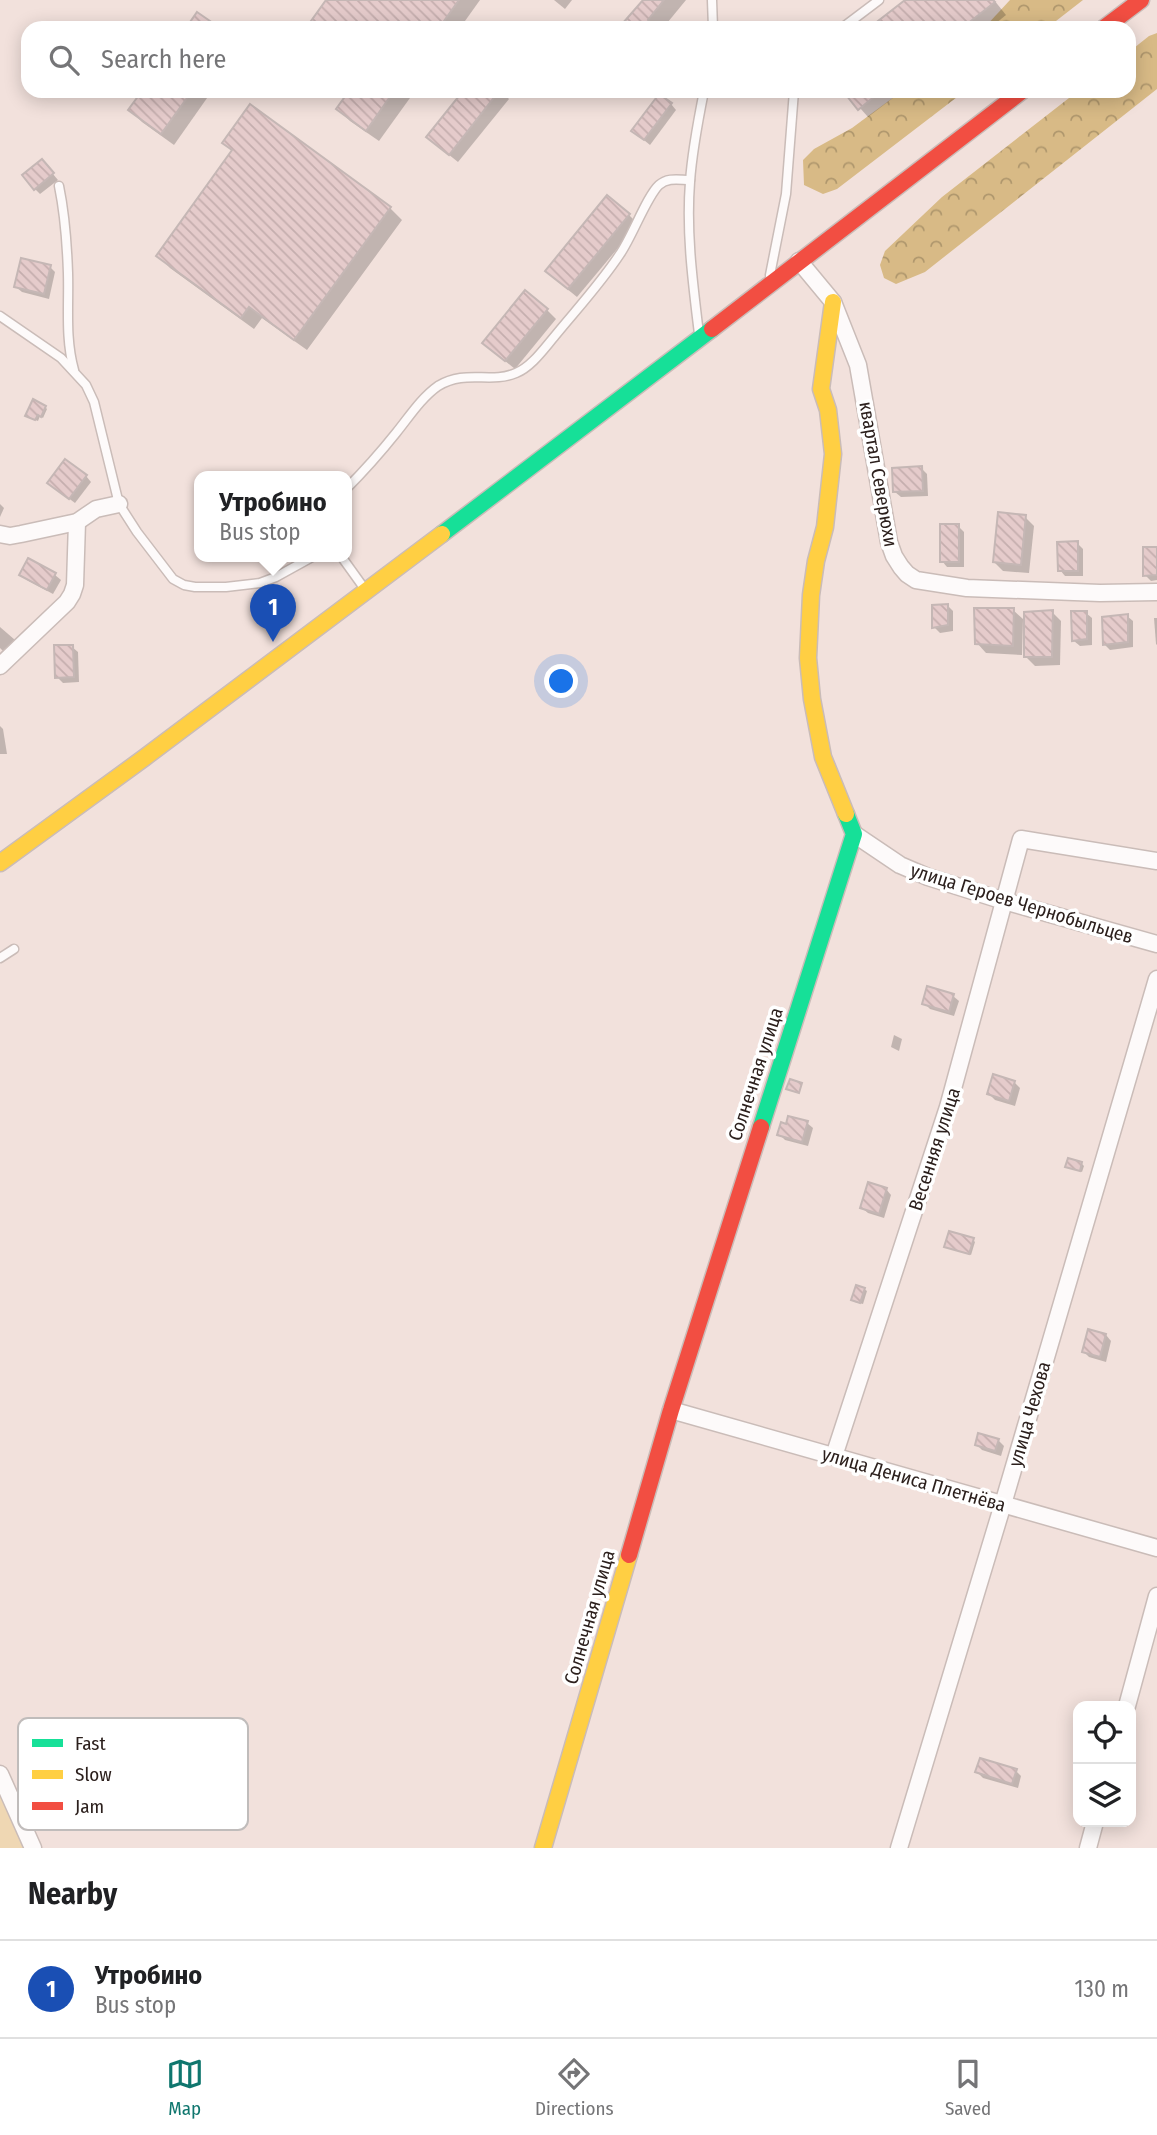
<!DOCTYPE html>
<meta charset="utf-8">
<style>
:root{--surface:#fff;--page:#f6f6f6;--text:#202124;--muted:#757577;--line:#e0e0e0;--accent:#0f766e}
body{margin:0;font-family:"Fira Sans Condensed",sans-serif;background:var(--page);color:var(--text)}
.controls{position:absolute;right:21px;bottom:21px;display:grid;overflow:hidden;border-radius:14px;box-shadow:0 4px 18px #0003}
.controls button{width:63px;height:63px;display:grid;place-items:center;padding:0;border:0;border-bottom:2px solid var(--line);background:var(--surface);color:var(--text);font:35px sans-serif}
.you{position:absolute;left:562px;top:682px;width:24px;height:24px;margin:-18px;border:5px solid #fff;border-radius:50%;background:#1a73e8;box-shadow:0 0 0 10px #1a73e833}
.badge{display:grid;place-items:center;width:46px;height:46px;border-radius:50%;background:var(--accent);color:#fff;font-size:23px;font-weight:700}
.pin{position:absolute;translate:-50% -58px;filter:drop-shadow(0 2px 4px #0008)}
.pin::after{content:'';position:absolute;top:37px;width:24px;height:21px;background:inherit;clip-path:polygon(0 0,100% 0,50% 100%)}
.popup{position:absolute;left:194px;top:471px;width:158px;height:91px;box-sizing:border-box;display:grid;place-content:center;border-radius:14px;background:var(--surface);filter:drop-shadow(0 2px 5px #0005);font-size:23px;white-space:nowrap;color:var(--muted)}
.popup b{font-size:26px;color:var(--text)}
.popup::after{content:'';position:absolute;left:50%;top:100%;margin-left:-14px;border:14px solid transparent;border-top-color:var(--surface)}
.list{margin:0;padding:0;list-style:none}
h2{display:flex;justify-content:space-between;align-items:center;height:91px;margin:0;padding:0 28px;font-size:30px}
h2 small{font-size:23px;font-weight:400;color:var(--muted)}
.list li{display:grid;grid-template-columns:46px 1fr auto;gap:21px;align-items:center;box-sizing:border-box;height:98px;padding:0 28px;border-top:2px solid var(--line)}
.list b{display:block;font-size:26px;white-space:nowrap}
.list p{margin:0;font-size:23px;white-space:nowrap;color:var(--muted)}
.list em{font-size:23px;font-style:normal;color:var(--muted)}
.icon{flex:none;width:38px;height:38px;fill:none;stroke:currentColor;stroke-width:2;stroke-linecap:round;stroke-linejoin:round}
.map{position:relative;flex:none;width:1157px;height:1848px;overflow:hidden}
.search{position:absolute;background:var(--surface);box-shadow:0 4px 18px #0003;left:21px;right:21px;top:21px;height:77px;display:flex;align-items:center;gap:18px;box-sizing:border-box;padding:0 24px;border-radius:21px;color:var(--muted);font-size:26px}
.sheet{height:189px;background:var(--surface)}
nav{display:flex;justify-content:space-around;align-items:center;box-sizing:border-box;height:98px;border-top:2px solid var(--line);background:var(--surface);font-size:19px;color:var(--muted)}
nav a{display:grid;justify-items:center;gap:4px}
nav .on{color:var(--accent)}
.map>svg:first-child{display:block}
.green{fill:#efd7b3}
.forest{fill:url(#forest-crowns)}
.shadow{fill:#0003}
.building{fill:url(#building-back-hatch);stroke:#c5b7b5;stroke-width:2}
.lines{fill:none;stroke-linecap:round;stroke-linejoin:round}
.lane-casing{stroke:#cabcb8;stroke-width:11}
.street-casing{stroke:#cabcb8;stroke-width:19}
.fast-casing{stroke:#cabcb8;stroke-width:19}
.slow-casing{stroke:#cabcb8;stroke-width:19}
.jam-casing{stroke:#cabcb8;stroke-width:19}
.lane{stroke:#fdfafa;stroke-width:8}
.street{stroke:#fdfafa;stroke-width:16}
.fast{stroke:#16e098;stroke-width:16}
.slow{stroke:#ffcf43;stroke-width:16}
.jam{stroke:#f24e42;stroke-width:16}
.labels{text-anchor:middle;stroke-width:7;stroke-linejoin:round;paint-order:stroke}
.street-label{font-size:19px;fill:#2c201d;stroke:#fff}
.key{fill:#fff;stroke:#c0bcbb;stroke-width:2}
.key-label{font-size:19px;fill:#2c201d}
</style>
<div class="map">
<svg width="1157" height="1848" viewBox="0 0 1157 1848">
<defs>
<pattern id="forest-crowns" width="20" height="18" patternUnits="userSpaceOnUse" patternTransform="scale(1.75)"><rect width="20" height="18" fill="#d8ba86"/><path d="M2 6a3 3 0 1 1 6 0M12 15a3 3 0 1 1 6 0" fill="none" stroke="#af976d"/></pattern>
<pattern id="building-back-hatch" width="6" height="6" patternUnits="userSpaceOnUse" patternTransform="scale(1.75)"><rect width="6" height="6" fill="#e5cbcb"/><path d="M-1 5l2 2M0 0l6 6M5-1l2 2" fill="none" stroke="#c5aeae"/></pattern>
</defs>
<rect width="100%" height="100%" fill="#f2e1dc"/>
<!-- green -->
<path class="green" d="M0 1788 27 1848H0Z"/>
<!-- forest -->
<g class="forest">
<path d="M1010 0H1083L1047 28H984Z"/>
<path d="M1157 33V89L925 272 896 284 884 278 880 265 885 251 942 197 1078 91H1129V52L1149 36Z"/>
<path d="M902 91H965L837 189 823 194 804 185 803 160 814 149 852 128Z"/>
</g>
<!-- shadow -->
<g class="shadow">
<path d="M328 0H480L460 28H308Z"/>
<path d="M554 0H572L565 9Z"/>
<path d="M645 0H686L663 28H630Z"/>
<path d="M908 0H994L1006 15 990 28H872Z"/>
<path d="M144 91H212L174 145 142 122 130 110Z"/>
<path d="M351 91H415L379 141 350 121 338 109Z"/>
<path d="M465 91H501L509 99 458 162 438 146Z"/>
<path d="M845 91H902L868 117Z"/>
<path d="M671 104 676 110 650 145 639 136Z"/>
<path d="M224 143 390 208 402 220 307 350 262 318 254 329 170 268 158 255 233 152Z"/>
<path d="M47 167 58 180 40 194 35 189Z"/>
<path d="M629 215 638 224 577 297 556 280Z"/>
<path d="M50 267 55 272 49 299 22 292 16 287Z"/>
<path d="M547 310 556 319 515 369 494 352Z"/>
<path d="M45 407 47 409 43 418 40 416 38 421 30 418Z"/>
<path d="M921 468 927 474 928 496 901 497 895 492Z"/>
<path d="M86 476 91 482 75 503 55 488Z"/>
<path d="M0 504 4 508 0 517Z"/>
<path d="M1025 517 1034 526 1029 573 1003 571 994 562Z"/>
<path d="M958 526 964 532V567H947L942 561Z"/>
<path d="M1077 543 1083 549V576H1065L1060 570Z"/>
<path d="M1157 549V580L1151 581 1145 575Z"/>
<path d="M21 575H55L61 580 53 594 27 580Z"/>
<path d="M947 605 953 611V631L940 633 934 627Z"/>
<path d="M1013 610 1023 619 1022 655 986 653 977 643Z"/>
<path d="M1052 612 1061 621 1060 665 1035 666 1026 657Z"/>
<path d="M1086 613 1092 618V645L1080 646 1074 641Z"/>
<path d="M1127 616 1133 621V647L1110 650 1105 645Z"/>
<path d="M1154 618H1157V645L1156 644Z"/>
<path d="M0 627 15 640 5 653 0 648Z"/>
<path d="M72 647 78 652 79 682 63 683 57 677Z"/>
<path d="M0 726 3 729 7 754H0Z"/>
<path d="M953 996 959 1001 954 1016 930 1009 924 1003Z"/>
<path d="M894 1035 902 1039 899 1051 891 1047Z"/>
<path d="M1014 1082 1020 1088 1015 1106 995 1100 989 1094Z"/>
<path d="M807 1123 813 1128 808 1146 785 1140 779 1134Z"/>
<path d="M1082 1164 1084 1166 1082 1172 1067 1166Z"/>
<path d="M886 1189 891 1195 884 1218 868 1213 862 1208Z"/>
<path d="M973 1240 975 1242 971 1255 946 1246Z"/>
<path d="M864 1289 867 1291 863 1304 855 1302 853 1299Z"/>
<path d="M1106 1335 1111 1341 1106 1362 1089 1357 1084 1352Z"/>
<path d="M998 1440 1004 1446 1001 1456 982 1450 977 1445Z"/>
<path d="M1016 1771 1021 1776 1018 1788 983 1778 977 1772Z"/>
</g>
<!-- building -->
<g class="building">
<path d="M326 0H459L439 28H306Z"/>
<path d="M643 0H664L648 20 657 28H629L623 23Z"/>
<path d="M905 0H993L995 2 962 28H869Z"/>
<path d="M197 12 220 28H186Z"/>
<path d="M142 91H192L161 134 128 110Z"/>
<path d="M349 91H394L366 131 336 109Z"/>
<path d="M463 91H499L449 155 426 137Z"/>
<path d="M843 91H881L858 110Z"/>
<path d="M659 94 672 103 644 140 631 131Z"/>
<path d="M250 104 391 207 294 340 249 307 241 318 156 256 232 150 222 143Z"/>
<path d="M42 159 54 173 34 190 22 175Z"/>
<path d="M607 195 630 214 568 289 545 271Z"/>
<path d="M21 258 51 265 44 294 14 287Z"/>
<path d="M525 290 548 309 505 361 482 343Z"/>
<path d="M33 399 46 406 41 417 38 415 35 420 25 416Z"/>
<path d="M65 459 87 475 69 499 47 483Z"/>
<path d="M922 466 923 491 893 492 892 468Z"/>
<path d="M998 512 1026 515 1021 565 993 562Z"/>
<rect x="940" y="524" width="19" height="38"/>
<path d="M1078 541V571H1058L1057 542Z"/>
<path d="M1143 547H1157V575L1143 576Z"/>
<path d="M28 558 56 573 47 590 19 575Z"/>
<path d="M948 604V625L932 628V605Z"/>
<path d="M974 608H1014L1013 646 975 644Z"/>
<path d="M1053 610 1052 657H1024V612Z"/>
<path d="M1071 611H1087V639L1072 641Z"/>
<path d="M1128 614V642L1103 645 1102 617Z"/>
<path d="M54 645H73L74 677 55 678Z"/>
<path d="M927 986 954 994 949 1012 922 1004Z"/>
<path d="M993 1074 1015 1081 1009 1101 987 1094Z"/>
<path d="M790 1079 802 1083 799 1093 786 1089Z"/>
<path d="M788 1116 808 1121 802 1142 777 1135 781 1122 786 1124Z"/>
<path d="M1068 1158 1082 1162 1080 1171 1065 1167Z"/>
<path d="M868 1182 887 1188 879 1214 860 1208Z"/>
<path d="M949 1231 974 1238 969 1254 944 1247Z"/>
<path d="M856 1285 865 1288 860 1303 851 1300Z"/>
<path d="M1088 1329 1106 1334 1100 1357 1082 1352Z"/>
<path d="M978 1433 999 1439 995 1451 975 1445Z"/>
<path d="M980 1758 1017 1769 1012 1784 975 1772Z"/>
</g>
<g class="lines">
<defs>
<g id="lane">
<path d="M712 0 713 28"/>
<path d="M842 28 879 0"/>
<path d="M59 186C65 215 67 244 68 273 69 306 65 338 74 370"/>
<path d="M770 275 786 194 794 91"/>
<path d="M0 316 61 358 86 385 94 402 119 504 137 532 173 579 184 585 195 587H226L260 583 276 577 314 556"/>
<path d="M699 334C693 284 686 233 690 182 692 152 698 121 704 91"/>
<path d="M346 489C364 471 380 453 396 433 409 417 421 398 438 386 466 369 490 384 516 373 531 367 543 350 554 337 576 310 601 283 620 254 632 237 647 196 659 185 668 177 679 180 690 180"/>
<path d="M341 556 364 588"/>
<path d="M0 958 14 949"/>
</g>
<g id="street">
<path d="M799 261 833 302 858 365 889 542 894 556 901 567 907 574 916 580 967 588 1100 593 1157 592"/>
<path d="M0 534 10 536 21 534 77 522 96 509 119 504"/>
<path d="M0 666 67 602 72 594 75 585 77 522"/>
<path d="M854 834 900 865 928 877 1004 901 1157 944"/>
<path d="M671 1410 1157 1548"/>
<path d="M834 1456 948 1107 1021 839 1157 861"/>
<path d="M1127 1706 1157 1596"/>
<path d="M0 1774 33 1848"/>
<path d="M899 1848 1003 1504 1157 979"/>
<path d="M1088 1848 1095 1822"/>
</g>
<g id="fast">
<path d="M442 534 712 329"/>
<path d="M761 1127 854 834 846 814"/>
</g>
<g id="slow">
<path d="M833 302 821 389 828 410 833 454 825 527 816 561 811 595 808 658 812 699 823 757 846 814"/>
<path d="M0 863 144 758 442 534"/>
<path d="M543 1848 629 1555"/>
</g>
<g id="jam">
<path d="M1104 28 1141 0"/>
<path d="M712 329 1022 91"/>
<path d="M629 1555 671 1410 761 1127"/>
</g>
</defs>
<!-- lane casing -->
<use href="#lane" class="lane-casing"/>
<!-- street casing -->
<use href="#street" class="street-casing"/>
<!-- fast casing -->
<use href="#fast" class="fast-casing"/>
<!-- slow casing -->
<use href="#slow" class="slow-casing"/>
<!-- jam casing -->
<use href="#jam" class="jam-casing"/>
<!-- lane -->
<use href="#lane" class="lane"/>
<!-- street -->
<use href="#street" class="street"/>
<!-- fast -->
<use href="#fast" class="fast"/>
<!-- slow -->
<use href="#slow" class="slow"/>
<!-- jam -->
<use href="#jam" class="jam"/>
</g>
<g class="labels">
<!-- street labels -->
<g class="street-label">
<text transform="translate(879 474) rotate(80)" y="7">квартал Северюхи</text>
<text transform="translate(1022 903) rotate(17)" y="7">улица Героев Чернобыльцев</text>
<text transform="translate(755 1074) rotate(-72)" y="7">Солнечная улица</text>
<text transform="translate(934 1149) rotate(-72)" y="7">Весенняя улица</text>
<text transform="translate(1029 1414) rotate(-74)" y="7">улица Чехова</text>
<text transform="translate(914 1479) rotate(16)" y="7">улица Дениса Плетнёва</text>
<text transform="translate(589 1617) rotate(-74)" y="7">Солнечная улица</text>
</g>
</g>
<!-- legend -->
<rect x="18" y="1718" width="230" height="112" rx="10" class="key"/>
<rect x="32" y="1739" width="31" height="8" fill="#16e098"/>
<rect x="32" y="1770" width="31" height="9" fill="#ffcf43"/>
<rect x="32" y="1802" width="31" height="8" fill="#f24e42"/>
<g class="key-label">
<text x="75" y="1750">Fast</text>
<text x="75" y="1781">Slow</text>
<text x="75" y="1813">Jam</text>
</g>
</svg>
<div class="controls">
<button><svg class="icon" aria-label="locate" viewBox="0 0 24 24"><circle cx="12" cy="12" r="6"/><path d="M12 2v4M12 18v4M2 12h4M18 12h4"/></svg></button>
<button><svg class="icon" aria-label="layers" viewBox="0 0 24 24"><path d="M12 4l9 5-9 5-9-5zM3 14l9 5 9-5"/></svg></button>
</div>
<div class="you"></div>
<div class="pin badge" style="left:273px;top:642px;background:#1a4fb4">1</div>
<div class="popup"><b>Утробино</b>Bus stop</div>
<div class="search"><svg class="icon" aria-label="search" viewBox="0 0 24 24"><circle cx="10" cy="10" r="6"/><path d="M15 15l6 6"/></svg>Search here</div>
</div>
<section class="sheet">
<h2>Nearby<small></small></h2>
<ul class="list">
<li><span class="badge" style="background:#1a4fb4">1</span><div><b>Утробино</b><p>Bus stop</p></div><em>130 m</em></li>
</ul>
</section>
<nav>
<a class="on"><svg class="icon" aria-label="map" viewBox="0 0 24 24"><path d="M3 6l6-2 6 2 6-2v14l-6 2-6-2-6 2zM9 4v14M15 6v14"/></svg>Map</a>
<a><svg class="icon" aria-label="directions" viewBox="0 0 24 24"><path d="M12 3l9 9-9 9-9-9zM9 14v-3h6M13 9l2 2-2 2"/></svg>Directions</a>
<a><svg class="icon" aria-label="saved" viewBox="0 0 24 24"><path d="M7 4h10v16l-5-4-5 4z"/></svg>Saved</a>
</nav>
